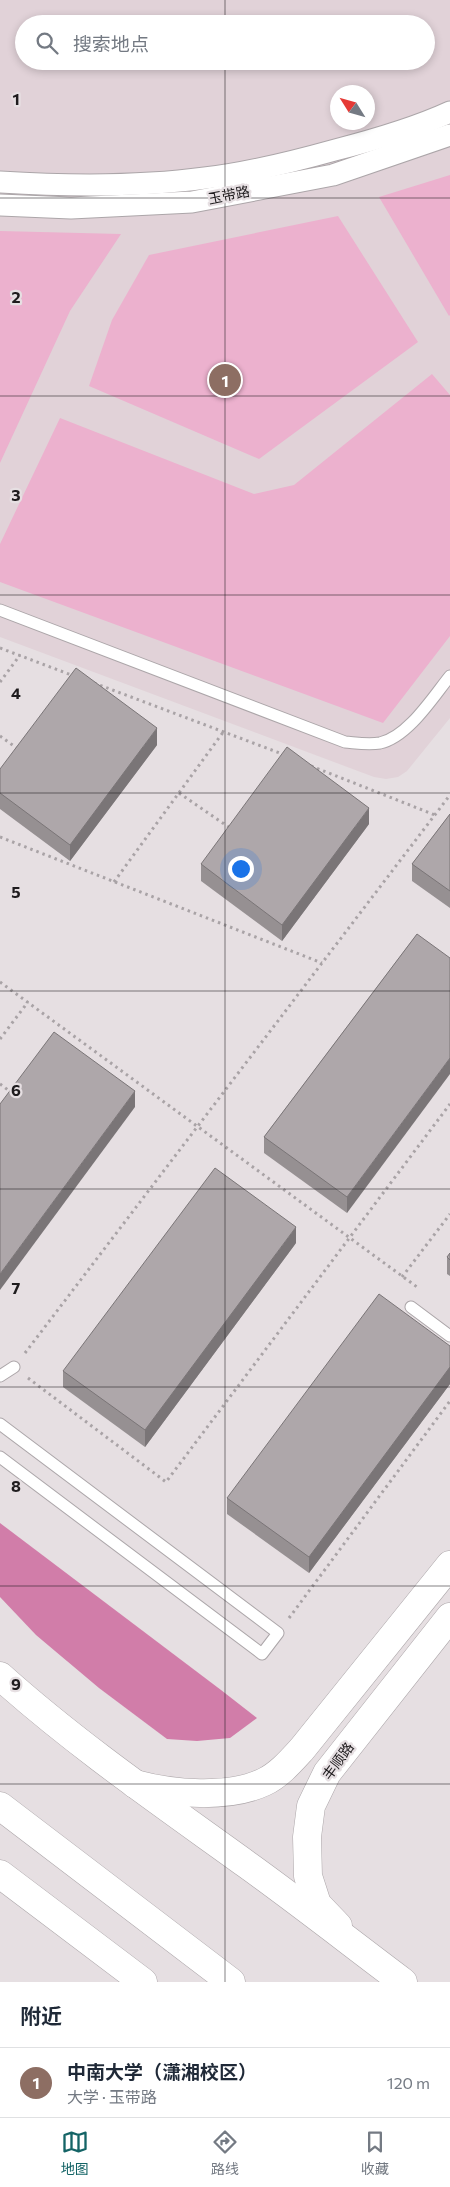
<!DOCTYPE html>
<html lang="zh">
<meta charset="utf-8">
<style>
:root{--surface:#fff;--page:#f6f6f7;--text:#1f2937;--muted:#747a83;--line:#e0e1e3;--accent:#146466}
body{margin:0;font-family:Commissioner,"Noto Sans SC",sans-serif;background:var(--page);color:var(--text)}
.compass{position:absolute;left:330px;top:85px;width:45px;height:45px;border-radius:50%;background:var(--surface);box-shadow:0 2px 8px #0003;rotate:307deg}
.you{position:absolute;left:240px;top:868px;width:18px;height:18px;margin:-12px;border:4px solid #fff;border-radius:50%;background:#1a73e8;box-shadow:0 0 0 8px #1a73e833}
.badge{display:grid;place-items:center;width:32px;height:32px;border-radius:50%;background:var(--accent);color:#fff;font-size:16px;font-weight:700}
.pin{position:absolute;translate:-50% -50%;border:2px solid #fff;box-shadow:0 1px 5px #0006}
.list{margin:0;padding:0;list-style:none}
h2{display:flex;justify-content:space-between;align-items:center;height:65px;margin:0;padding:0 20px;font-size:21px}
h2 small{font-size:16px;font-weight:400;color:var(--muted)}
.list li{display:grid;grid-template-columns:32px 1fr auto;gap:15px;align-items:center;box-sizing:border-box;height:70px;padding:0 20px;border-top:1px solid var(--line)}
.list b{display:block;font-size:19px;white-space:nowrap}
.list p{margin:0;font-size:16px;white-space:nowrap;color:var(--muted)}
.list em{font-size:16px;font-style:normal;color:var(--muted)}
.icon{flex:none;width:28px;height:28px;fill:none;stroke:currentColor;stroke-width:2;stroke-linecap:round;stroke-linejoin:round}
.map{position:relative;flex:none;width:450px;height:1982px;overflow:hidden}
.search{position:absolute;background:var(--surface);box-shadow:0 2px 8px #0003;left:15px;right:15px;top:15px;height:55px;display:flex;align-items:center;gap:12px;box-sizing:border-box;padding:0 18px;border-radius:28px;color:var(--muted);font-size:19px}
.sheet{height:135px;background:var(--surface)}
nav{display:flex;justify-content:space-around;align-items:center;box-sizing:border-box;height:70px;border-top:1px solid var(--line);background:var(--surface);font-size:14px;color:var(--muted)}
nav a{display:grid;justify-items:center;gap:2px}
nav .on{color:var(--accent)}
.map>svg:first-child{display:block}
.built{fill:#e1d2d8;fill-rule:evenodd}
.green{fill:#ecb1ce}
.forest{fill:#d17da9}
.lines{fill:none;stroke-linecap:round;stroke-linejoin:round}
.lane-casing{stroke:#aca6a9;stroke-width:13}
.street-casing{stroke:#aca6a9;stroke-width:23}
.secondary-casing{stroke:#aca6a9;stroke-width:29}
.primary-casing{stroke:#aca6a9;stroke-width:29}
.highway-casing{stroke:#aca6a9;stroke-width:29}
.path{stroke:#a9a3a6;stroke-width:3;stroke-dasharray:2.5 4;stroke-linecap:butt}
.lane{stroke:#fff;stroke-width:11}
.street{stroke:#fff;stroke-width:21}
.secondary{stroke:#fff;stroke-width:28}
.primary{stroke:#fff;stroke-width:28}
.highway{stroke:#fff;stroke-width:28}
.wall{fill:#969092}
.shaded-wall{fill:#7a7577}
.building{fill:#aea7aa;stroke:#7a7577}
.grid{fill:none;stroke:#1f1c1e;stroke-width:1;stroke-opacity:0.55}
.labels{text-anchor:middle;stroke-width:4.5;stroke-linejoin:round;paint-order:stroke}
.street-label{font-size:14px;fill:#1f1c1e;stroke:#e6dfe2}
.grid-label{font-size:16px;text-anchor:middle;font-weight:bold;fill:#1f1c1e;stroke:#e6dfe2;stroke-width:4.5;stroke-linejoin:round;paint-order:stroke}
</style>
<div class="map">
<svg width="450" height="1982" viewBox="0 0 450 1982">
<rect width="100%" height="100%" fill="#e6dfe2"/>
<!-- built -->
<path class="built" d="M0 0H450V718L407 771 398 777 386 779 374 777 0 637ZM24 24H426V61H24ZM338 92H368V122H338Z"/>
<!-- green -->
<g class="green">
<path d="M450 175V315L449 316 379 197Z"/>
<path d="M338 216 418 342 259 459 89 386 112 320 149 255Z"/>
<path d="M0 231 121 234 70 311 0 463Z"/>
<path d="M432 374 450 395V636L383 723 0 582V544L60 418 254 494 294 485Z"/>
</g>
<!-- forest -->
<path class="forest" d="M0 1523 221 1690 257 1718 230 1738 197 1741 167 1739 99 1688 36 1635 0 1597Z"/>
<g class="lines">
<defs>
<g id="lane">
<path d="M0 610 345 742C357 743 368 745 380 743 408 737 433 697 450 676"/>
<path d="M411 1307 450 1336"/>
<path d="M0 1376 14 1367"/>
<path d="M0 1424 278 1633 262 1654 0 1457"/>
</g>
<g id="street">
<path d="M0 182C66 186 139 187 205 178 248 173 292 162 335 150 374 140 413 129 450 112"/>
<path d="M0 205 71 208 192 202 333 175 450 135"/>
</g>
<g id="secondary">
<path d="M135 1784C172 1794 228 1799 264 1782 279 1775 291 1761 302 1749L450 1565"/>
<path d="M338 1926 317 1904 308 1876 307 1837 311 1806 327 1773 450 1617"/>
</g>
<path id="primary" d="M0 1676C77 1745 163 1804 246 1864 299 1902 351 1943 403 1982"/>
<g id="highway">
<path d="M0 1806 231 1982"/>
<path d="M0 1874 143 1982"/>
</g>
</defs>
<!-- lane casing -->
<use href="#lane" class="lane-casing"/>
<!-- street casing -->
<use href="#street" class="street-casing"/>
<!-- secondary casing -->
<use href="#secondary" class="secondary-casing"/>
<!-- primary casing -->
<use href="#primary" class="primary-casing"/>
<!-- highway casing -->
<use href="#highway" class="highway-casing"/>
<!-- path -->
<g class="path">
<path d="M0 648 74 676"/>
<path d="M0 682 20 655"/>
<path d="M94 683 285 755"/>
<path d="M0 736 18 749"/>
<path d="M311 766 435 815"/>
<path d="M179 793 230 828"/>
<path d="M0 837 322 963"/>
<path d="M114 882 224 731"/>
<path d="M0 982 417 1287"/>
<path d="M0 1039 28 1002"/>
<path d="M0 1084 12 1093"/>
<path d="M402 1277 450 1214"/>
<path d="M25 1353 450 795"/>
<path d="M28 1378 166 1482 450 1104"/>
<path d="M289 1618 450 1401"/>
</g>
<!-- lane -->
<use href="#lane" class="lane"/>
<!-- street -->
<use href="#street" class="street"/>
<!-- secondary -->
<use href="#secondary" class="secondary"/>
<!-- primary -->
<use href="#primary" class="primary"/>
<!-- highway -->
<use href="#highway" class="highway"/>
</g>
<!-- wall -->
<g class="wall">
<path d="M157 745 70 861 0 809V769Z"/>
<path d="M450 814V908L412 881V864Z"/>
<path d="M369 824 282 941 201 881V864Z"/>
<path d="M417 934 347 1213 264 1153V1137Z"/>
<path d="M296 1243 145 1447 63 1387V1371Z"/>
<path d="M450 1253V1276L447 1274V1257Z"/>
<path d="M450 1346V1384L309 1573 227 1514V1498Z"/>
</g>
<!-- shaded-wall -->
<g class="shaded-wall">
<path d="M157 728V745L70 861V845Z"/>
<path d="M369 808V824L282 941V925Z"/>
<path d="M450 1058V1074L347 1213V1197Z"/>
<path d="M135 1091V1107L0 1290V1274Z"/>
<path d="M296 1227V1243L145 1447V1430Z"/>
<path d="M450 1367V1384L309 1573V1557Z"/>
</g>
<!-- building -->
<g class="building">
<path d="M76 668 157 728 70 845 0 793V769Z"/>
<path d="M287 747 369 808 282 925 201 864Z"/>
<path d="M450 814V891L412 864Z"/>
<path d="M417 934 450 958V1058L347 1197 264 1137Z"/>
<path d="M54 1032 135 1091 0 1274V1104Z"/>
<path d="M215 1168 296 1227 145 1430 63 1371Z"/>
<path d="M450 1253V1260L447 1257Z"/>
<path d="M379 1294 450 1346V1367L309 1557 227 1498Z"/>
</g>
<!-- grid -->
<path class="grid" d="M225 0V24M225 61V1982M0 198H450M0 396H450M0 595H450M0 793H450M0 991H450M0 1189H450M0 1387H450M0 1586H450M0 1784H450"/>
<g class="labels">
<!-- street labels -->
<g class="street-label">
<text transform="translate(229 195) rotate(-11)" y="5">玉带路</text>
<text transform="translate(338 1761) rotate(-54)" y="5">丰顺路</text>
</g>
</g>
<g class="grid-label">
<text x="16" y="105">1</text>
<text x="16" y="303">2</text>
<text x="16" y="501">3</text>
<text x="16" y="699">4</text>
<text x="16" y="898">5</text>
<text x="16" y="1096">6</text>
<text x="16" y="1294">7</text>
<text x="16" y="1492">8</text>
<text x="16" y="1690">9</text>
</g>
</svg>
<svg class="compass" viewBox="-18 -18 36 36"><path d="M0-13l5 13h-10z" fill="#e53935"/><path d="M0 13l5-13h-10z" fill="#747a83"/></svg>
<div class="you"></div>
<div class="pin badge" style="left:225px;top:380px;background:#8d6e63">1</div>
<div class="search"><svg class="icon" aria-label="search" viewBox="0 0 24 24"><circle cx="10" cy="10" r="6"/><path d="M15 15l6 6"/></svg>搜索地点</div>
</div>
<section class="sheet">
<h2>附近<small></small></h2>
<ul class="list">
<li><span class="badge" style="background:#8d6e63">1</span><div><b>中南大学（潇湘校区）</b><p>大学 · 玉带路</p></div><em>120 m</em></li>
</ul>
</section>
<nav>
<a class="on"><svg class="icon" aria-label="map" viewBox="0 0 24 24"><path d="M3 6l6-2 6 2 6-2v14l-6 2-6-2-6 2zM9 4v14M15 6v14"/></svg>地图</a>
<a><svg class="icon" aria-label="directions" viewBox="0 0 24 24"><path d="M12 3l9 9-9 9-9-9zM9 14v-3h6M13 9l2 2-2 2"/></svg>路线</a>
<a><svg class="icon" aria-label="saved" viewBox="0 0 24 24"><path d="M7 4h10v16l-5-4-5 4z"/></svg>收藏</a>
</nav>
